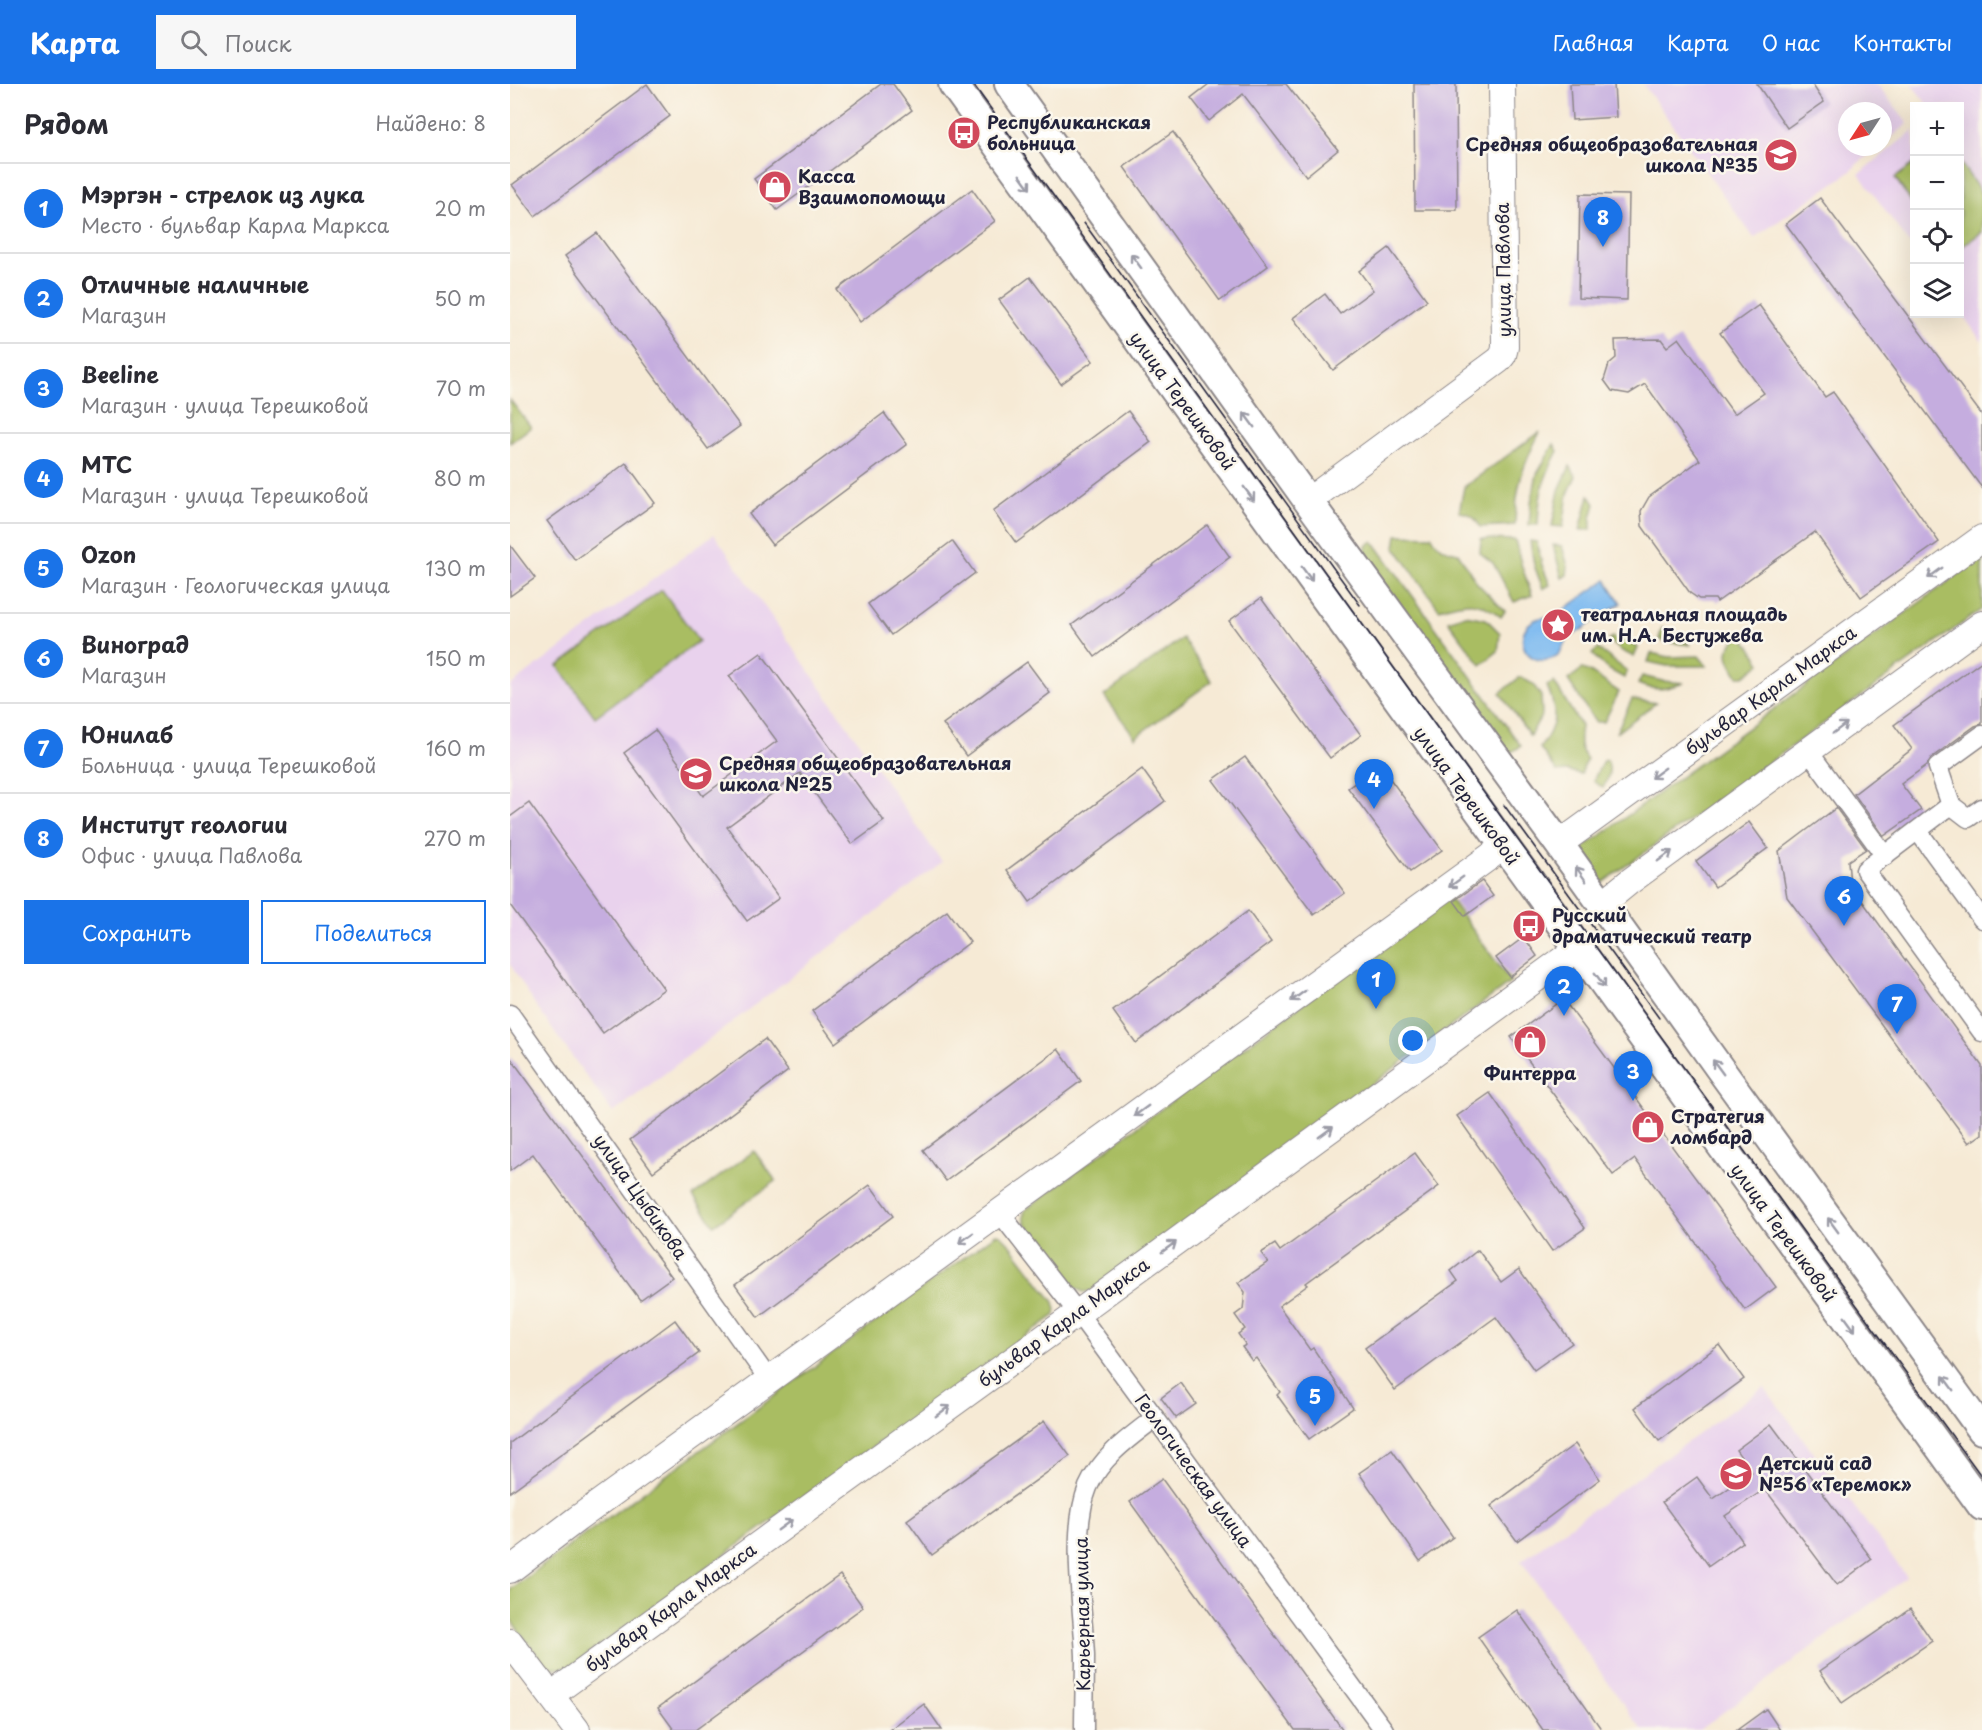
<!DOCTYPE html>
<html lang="ru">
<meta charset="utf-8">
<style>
:root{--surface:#fff;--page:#f7f7f7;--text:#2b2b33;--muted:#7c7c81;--line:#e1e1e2;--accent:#1a73e8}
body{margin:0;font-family:"Playpen Sans",sans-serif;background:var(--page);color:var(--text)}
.controls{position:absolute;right:18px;top:18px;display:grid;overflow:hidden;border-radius:0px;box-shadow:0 6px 24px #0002}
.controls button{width:54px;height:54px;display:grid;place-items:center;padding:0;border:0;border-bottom:2px solid var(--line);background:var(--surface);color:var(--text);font:30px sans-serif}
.compass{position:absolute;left:1328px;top:18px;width:54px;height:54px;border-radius:50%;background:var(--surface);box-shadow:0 6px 24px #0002;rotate:234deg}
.you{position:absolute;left:903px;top:957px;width:21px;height:21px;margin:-15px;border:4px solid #fff;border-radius:50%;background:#1a73e8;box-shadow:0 0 0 9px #1a73e833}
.badge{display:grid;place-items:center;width:39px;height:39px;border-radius:50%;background:var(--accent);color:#fff;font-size:20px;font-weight:700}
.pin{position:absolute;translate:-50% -50px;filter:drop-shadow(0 2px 3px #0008)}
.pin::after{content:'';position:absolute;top:32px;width:21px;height:18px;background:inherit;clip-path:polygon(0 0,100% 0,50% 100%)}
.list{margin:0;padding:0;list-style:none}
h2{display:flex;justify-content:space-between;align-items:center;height:78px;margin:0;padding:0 24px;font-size:26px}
h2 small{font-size:20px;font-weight:400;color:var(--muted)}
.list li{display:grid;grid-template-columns:39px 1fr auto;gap:18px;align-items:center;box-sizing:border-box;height:90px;padding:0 24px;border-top:2px solid var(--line)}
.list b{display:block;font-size:22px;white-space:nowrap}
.list p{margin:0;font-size:20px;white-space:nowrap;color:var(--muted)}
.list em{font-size:20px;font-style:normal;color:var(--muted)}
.actions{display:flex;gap:12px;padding:18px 24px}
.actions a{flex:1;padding:14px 0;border:2px solid var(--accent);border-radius:0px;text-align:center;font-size:21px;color:var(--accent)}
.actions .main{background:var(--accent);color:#fff}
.icon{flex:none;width:33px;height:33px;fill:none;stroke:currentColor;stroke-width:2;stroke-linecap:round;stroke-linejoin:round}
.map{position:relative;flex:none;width:1472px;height:1646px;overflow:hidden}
header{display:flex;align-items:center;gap:36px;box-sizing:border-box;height:84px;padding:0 30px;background:var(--accent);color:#fff}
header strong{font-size:28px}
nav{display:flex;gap:33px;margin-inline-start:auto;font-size:21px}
.search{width:420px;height:54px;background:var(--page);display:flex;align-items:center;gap:15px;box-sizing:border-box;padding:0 21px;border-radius:0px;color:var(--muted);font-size:22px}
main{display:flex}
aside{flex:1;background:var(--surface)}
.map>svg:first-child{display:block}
.built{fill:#e9d2ed}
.green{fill:#a9bd62;stroke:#66704e;stroke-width:1.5}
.water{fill:#7dbaf0;stroke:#506e96;stroke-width:1.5}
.building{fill:#c5addf}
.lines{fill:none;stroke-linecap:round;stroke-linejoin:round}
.street-casing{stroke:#8c8688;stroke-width:21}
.secondary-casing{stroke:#8c8688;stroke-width:28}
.primary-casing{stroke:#8c8688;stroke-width:32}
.street{stroke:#fff;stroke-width:18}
.secondary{stroke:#fff;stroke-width:26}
.primary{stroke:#fff;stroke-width:28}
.tram{stroke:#22223b;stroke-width:1.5}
.oneway{stroke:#9c9ca7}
.labels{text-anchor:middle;stroke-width:5;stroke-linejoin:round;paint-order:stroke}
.poi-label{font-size:18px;font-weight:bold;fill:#22223b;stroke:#fbf7ec;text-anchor:start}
.street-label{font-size:18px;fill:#22223b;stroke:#fbf7ec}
</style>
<header>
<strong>Карта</strong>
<div class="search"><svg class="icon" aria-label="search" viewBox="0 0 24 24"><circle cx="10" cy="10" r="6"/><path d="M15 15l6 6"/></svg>Поиск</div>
<nav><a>Главная</a><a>Карта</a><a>О нас</a><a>Контакты</a></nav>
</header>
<main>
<aside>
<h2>Рядом<small>Найдено: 8</small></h2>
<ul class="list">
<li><span class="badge">1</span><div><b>Мэргэн - стрелок из лука</b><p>Место · бульвар Карла Маркса</p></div><em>20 m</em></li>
<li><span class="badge">2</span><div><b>Отличные наличные</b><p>Магазин</p></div><em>50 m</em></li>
<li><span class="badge">3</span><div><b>Beeline</b><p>Магазин · улица Терешковой</p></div><em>70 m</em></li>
<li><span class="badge">4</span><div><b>МТС</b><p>Магазин · улица Терешковой</p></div><em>80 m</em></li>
<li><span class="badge">5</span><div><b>Ozon</b><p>Магазин · Геологическая улица</p></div><em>130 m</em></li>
<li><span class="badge">6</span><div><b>Виноград</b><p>Магазин</p></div><em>150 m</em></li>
<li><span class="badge">7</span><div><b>Юнилаб</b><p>Больница · улица Терешковой</p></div><em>160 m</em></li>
<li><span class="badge">8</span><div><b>Институт геологии</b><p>Офис · улица Павлова</p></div><em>270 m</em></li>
</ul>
<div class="actions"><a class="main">Сохранить</a><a>Поделиться</a></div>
</aside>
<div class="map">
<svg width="1472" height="1646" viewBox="0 0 1472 1646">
<rect width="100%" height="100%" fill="#fbf7ec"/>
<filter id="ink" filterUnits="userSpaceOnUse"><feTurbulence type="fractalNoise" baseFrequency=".0167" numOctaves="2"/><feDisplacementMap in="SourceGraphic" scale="12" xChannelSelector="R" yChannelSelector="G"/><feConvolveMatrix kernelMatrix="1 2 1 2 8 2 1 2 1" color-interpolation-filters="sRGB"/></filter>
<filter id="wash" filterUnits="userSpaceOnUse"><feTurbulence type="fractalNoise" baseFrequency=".008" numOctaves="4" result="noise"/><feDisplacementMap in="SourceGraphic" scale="24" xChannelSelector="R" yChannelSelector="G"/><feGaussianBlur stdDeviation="1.35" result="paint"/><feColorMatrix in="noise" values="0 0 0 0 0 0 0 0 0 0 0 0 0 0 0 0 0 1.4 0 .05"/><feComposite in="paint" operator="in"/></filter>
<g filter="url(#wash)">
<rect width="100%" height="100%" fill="#f6ead5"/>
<!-- built -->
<g class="built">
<path d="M1133 0H1367L1398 40 1373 60V27H1337V63H1369L1347 80 1340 88 1244 154Z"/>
<path d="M1401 0H1472V258L1450 227V22H1419Z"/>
<path d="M1404 46V166L1349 90Z"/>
<path d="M204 450 432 778 103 1029 28 925 0 880V602Z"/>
<path d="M1254 1303 1397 1493 1189 1646H1132L1011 1477Z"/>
</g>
<!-- green -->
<g class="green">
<path d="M1450 78 1472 110V148L1450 164Z"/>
<path d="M1404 80V122L1385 94Z"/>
<path d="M0 316 21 343 0 359Z"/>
<path d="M1030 348C1012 383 1006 402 1005 441L970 443C965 433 960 429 949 428L954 403Z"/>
<path d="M1044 360 1048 367C1033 396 1029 408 1028 441H1019L1021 418 1027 390Z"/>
<path d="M1060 382 1066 392 1058 410 1053 443 1042 442 1049 406Z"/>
<path d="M1079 411 1085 420 1081 434V446H1070Z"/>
<path d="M887 451 922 452C928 464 935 466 948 469L967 499 995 527 991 533C968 514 956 517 929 525L885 463Z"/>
<path d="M971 455 1005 456 1012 483 1022 511 1004 518 983 479 970 469Z"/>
<path d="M863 457 1011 662 997 671 855 474 856 462Z"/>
<path d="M1020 457 1027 458 1032 481 1040 501 1033 505 1024 481Z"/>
<path d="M1043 461 1052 462 1058 482 1057 491 1052 494Z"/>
<path d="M1472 473V525L1092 799 1069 768 1072 765Z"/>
<path d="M152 506 189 557 85 633 48 582Z"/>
<path d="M955 531 976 535 990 549 988 567 971 581 938 537Z"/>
<path d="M1152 544C1166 551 1167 548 1180 561L1158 558 1149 555Z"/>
<path d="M1232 550 1251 579 1234 592H1228C1216 574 1212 564 1232 550Z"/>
<path d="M1103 553 1107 556 1115 554 1128 564 1124 573 1110 566 1099 556Z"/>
<path d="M672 554 702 597 625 653 594 612Z"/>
<path d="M1088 565 1117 587 1114 594 1096 584 1082 570Z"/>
<path d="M1141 569 1159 573 1189 572 1197 582H1157L1138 578Z"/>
<path d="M1072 585C1081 586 1099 602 1109 608L1094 638H1085L1058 596Z"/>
<path d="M1132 592 1152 597 1174 599C1156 605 1147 608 1128 600Z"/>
<path d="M1010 593 1023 600 1031 612 1032 630 1020 652 990 609Z"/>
<path d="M1044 598 1071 642C1069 656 1068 664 1077 675L1071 690 1058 687 1047 688 1030 664C1047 641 1048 628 1037 602Z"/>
<path d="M1122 615 1146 619 1106 649Z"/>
<path d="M1097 676C1102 686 1098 695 1093 704L1083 697 1093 677Z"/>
<path d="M938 812 1001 898 581 1207 573 1208 564 1203 515 1139 513 1133 515 1126Z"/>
<path d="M244 1067 266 1097 204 1141 183 1112Z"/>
<path d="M486 1150 491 1151 499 1159 544 1218 546 1226 545 1231 60 1583C50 1586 43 1585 35 1581L0 1535V1507L2 1504Z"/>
</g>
<!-- water -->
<path class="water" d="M1096 496 1111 519C1097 528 1083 538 1068 548 1065 550 1059 553 1057 556 1051 563 1053 570 1043 574 1039 576 1034 577 1029 576 1003 570 1008 529 1042 534Z"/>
<g id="blocks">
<!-- building -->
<g class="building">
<path d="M137 0 160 32 25 132 2 101Z"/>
<path d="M371 0H383L402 26 267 126 244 95Z"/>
<path d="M699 0H776L828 66 796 92 733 10 699 37 681 14Z"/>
<path d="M904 0H946L947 126H905Z"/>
<path d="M1060 0H1104L1106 33 1062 36Z"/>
<path d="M1247 0H1302L1314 18 1277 44Z"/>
<path d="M663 48 758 182 710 217 614 83Z"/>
<path d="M462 105 485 137 350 238 327 206Z"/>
<path d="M1070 110 1119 111 1117 216 1068 214Z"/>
<path d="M1310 114 1472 331V404L1276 140Z"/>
<path d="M87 149 230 342 198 365 55 172Z"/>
<path d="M879 164 917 216 823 286 783 234 815 210 830 230 863 206 849 187Z"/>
<path d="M520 193 583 277 551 300 489 216Z"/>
<path d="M1249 221 1315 313 1323 308 1429 458 1351 513 1305 448 1207 518 1205 515H1189L1180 509 1132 442 1131 427 1139 413 1190 376 1135 300 1119 310 1102 307 1094 296 1099 280 1106 274 1105 256 1151 255 1157 263 1169 254 1224 330 1254 309 1210 249Z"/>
<path d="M618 327 641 358 506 459 483 427Z"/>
<path d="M374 329 397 360 262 461 239 430Z"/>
<path d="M116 379 145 419 65 476 37 437Z"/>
<path d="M697 441 720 473 585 573 562 541Z"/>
<path d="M442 457 465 489 381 551 358 520Z"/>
<path d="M0 461 25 494 0 512Z"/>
<path d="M751 514 851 651 820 674 719 537Z"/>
<path d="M251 569 374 737 342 760 290 689 217 743 269 814 237 837 114 669 145 646 193 712 267 657 219 592Z"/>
<path d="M1472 577V640L1465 642 1421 674 1417 681 1391 700 1411 726 1374 752 1344 710 1402 665 1384 641Z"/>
<path d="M517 578 540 609 456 672 433 640Z"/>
<path d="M735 673 835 809 804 831 703 696Z"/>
<path d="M870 681 932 766 900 788 838 704Z"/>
<path d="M632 685 655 717 520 818 497 786Z"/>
<path d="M19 719 154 905 93 949 0 821V733Z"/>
<path d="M1326 724 1356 765 1338 777 1340 800 1472 982V1050L1459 1059 1277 813 1269 767Z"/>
<path d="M1239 738 1258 764 1205 803 1186 777Z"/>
<path d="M972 797 983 812 955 832 944 817Z"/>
<path d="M437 827 460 858 325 959 302 927Z"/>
<path d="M738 827 761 858 626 959 603 927Z"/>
<path d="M1014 853 1027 872 1000 893 986 874Z"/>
<path d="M1053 915 1266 1203 1235 1226 1125 1075 1103 1091 1001 953Z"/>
<path d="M255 955 278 987 143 1088 120 1056Z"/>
<path d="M548 965 571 997 436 1097 413 1066Z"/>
<path d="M0 973 162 1193 130 1216 23 1070 0 1087Z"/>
<path d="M980 1009 1075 1144 1042 1167 947 1032Z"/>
<path d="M905 1069 929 1102 796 1199 798 1201 769 1222 800 1266 803 1264 843 1324 799 1355 767 1311 770 1308 746 1274 742 1277 732 1263 736 1261 728 1250 735 1245 725 1231 733 1225 735 1208 728 1199 758 1178 751 1169 765 1160 770 1167Z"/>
<path d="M360 1101 383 1132 248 1233 225 1201Z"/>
<path d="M968 1166 991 1198 1009 1185 1062 1259 1024 1286 986 1233 885 1306 855 1264 948 1197 941 1187Z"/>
<path d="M165 1236 189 1269 0 1408V1359Z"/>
<path d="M1209 1261 1234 1295 1149 1357 1125 1324Z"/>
<path d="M671 1299 686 1320 666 1334 651 1314Z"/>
<path d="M534 1337 560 1372 422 1471 397 1436Z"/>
<path d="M1261 1340 1362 1475 1327 1501 1255 1405 1215 1432 1233 1458 1199 1482 1152 1418 1187 1393 1203 1415 1242 1388 1226 1366Z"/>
<path d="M1065 1360 1090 1395 1007 1457 981 1422Z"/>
<path d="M882 1366 943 1453 910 1477 849 1389Z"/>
<path d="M652 1395 833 1646H785L620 1418Z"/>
<path d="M330 1491 353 1523 185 1646H164L148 1624Z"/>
<path d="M1400 1525 1422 1557 1332 1619 1310 1587Z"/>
<path d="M1007 1526 1092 1646H1033L968 1553Z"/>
<path d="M414 1620 432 1646H379Z"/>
<path d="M1256 1625 1270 1646H1227Z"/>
</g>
</g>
</g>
<g filter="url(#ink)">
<use href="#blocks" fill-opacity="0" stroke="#8c8688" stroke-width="1.5"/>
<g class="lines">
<defs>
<g id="street">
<path d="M1472 651 1428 683 1441 721 1458 734 1472 724"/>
<path d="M1299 668 1375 772"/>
<path d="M1441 721 1355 786 1472 948"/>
<path d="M1408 747 1472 835"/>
<path d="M0 930 259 1296"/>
<path d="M490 1129 568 1229 874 1646"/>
<path d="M574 1646C574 1622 575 1597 575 1572 573 1524 560 1447 578 1403 591 1373 620 1353 645 1334"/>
</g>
<g id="secondary">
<path d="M798 417 989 276 993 271 995 263 992 0"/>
<path d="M1049 760 1472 454"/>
<path d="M1092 820 1119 798 1472 540"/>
<path d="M0 1486 67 1435 993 763"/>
<path d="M0 1558 67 1646"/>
<path d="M41 1611 568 1229 1067 865"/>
</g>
<g id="primary">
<path d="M443 0 1472 1422"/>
<path d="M499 0 798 417 1049 760 1210 985 1472 1346"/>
</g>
</defs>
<!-- street casing -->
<use href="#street" class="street-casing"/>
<!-- secondary casing -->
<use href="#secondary" class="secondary-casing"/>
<!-- primary casing -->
<use href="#primary" class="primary-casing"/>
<!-- street -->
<use href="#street" class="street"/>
<!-- secondary -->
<use href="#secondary" class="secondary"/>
<!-- primary -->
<use href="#primary" class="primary"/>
<!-- tram -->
<g class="tram">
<path d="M463 0 1005 752 1472 1393"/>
<path d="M574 139 850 521"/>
<path d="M994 721 1149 934"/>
</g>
</g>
<!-- one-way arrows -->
<defs><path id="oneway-shaft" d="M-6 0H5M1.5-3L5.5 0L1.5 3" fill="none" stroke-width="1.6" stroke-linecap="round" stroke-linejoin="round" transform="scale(1.5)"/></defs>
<g class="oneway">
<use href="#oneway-shaft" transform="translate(515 98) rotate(54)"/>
<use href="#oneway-shaft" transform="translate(626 177) rotate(-126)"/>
<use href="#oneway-shaft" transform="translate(739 336) rotate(-126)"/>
<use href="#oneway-shaft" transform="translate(739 410) rotate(54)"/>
<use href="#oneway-shaft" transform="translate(1425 489) rotate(144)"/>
<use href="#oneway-shaft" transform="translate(797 490) rotate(54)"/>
<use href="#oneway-shaft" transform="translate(1330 644) rotate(-37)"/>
<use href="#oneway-shaft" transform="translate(1148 689) rotate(144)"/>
<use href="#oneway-shaft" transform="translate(1155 772) rotate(-36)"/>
<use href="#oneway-shaft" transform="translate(1071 790) rotate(-125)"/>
<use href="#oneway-shaft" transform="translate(946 798) rotate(144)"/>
<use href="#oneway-shaft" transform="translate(1090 896) rotate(54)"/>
<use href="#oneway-shaft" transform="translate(788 912) rotate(144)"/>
<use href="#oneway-shaft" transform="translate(1208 983) rotate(-126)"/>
<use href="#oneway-shaft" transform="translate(631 1027) rotate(144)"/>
<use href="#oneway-shaft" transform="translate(816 1048) rotate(-36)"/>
<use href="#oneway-shaft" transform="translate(1323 1141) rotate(-126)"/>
<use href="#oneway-shaft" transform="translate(456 1154) rotate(144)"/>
<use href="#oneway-shaft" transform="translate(659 1163) rotate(-36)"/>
<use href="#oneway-shaft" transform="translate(1340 1240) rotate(54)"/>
<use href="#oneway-shaft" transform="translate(1438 1299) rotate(-126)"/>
<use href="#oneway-shaft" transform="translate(433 1327) rotate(-36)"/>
<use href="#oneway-shaft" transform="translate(275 1441) rotate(-36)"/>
</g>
</g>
<!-- icons -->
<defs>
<symbol id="bus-disc" viewBox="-11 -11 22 22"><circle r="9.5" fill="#d1495b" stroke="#fbf7ec"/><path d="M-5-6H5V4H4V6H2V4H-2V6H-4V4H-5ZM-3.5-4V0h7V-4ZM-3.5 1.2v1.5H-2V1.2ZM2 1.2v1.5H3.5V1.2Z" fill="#fff"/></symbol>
<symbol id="school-disc" viewBox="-11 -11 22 22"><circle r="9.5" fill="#d1495b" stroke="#fbf7ec"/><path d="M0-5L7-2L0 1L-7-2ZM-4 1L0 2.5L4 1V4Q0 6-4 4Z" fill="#fff"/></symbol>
<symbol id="shop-disc" viewBox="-11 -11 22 22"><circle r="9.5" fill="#d1495b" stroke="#fbf7ec"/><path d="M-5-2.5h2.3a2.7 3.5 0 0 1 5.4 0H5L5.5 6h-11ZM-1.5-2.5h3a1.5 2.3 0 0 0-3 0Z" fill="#fff"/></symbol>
<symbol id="sight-disc" viewBox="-11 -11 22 22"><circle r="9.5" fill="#d1495b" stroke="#fbf7ec"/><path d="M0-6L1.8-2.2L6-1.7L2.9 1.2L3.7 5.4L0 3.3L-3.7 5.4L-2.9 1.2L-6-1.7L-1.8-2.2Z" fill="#fff"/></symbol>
</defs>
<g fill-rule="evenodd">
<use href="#bus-disc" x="435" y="30" width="38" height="38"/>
<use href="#school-disc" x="1252" y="52" width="38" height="38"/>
<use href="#shop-disc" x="246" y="84" width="38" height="38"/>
<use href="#sight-disc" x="1029" y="522" width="38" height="38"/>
<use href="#school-disc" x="167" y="671" width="38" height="38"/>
<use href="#bus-disc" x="1000" y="823" width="38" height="38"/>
<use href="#shop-disc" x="1001" y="939" width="38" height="38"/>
<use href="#shop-disc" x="1119" y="1024" width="38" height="38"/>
<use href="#school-disc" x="1207" y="1371" width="38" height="38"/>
</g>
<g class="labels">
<!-- poi labels -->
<g class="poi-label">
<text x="477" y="45">Республиканская<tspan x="477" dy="21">больница</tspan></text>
<text x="1248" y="67" text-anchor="end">Средняя общеобразовательная<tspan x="1248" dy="21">школа №35</tspan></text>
<text x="288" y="99">Касса<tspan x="288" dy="21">Взаимопомощи</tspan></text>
<text x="1071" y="537">театральная площадь<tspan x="1071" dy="21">им. Н.А. Бестужева</tspan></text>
<text x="209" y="686">Средняя общеобразовательная<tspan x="209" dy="21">школа №25</tspan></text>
<text x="1042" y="838">Русский<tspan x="1042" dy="21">драматический театр</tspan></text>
<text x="1020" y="996" text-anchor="middle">Финтерра</text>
<text x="1161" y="1039">Стратегия<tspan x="1161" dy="21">ломбард</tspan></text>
<text x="1249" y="1386">Детский сад<tspan x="1249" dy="21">№56 «Теремок»</tspan></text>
</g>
<!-- street labels -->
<g class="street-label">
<text transform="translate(994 186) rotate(-91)" y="6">улица Павлова</text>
<text transform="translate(672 317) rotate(54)" y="6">улица Терешковой</text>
<text transform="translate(1261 607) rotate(-36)" y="6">бульвар Карла Маркса</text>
<text transform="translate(956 712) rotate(54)" y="6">улица Терешковой</text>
<text transform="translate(130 1113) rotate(55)" y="6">улица Цыбикова</text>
<text transform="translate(1273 1149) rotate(54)" y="6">улица Терешковой</text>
<text transform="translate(554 1239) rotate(-36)" y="6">бульвар Карла Маркса</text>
<text transform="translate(683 1387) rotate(54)" y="6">Геологическая улица</text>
<text transform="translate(161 1524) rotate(-36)" y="6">бульвар Карла Маркса</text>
<text transform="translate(573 1530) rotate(-91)" y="6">Карьерная улица</text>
</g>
</g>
</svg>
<div class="controls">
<button>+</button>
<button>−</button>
<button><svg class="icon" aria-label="locate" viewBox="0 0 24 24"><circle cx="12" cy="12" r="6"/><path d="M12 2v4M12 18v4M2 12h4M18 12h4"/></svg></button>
<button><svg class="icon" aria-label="layers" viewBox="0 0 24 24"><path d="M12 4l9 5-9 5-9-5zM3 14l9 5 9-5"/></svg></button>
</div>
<svg class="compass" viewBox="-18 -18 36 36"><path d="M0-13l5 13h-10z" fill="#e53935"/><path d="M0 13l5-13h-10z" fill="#7c7c81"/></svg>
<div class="you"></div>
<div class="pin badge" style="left:866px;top:925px">1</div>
<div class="pin badge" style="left:1054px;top:932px">2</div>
<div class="pin badge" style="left:1123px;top:1017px">3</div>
<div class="pin badge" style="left:864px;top:725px">4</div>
<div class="pin badge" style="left:805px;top:1342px">5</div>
<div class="pin badge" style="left:1334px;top:842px">6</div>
<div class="pin badge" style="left:1387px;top:950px">7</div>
<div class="pin badge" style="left:1093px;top:163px">8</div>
</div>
</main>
